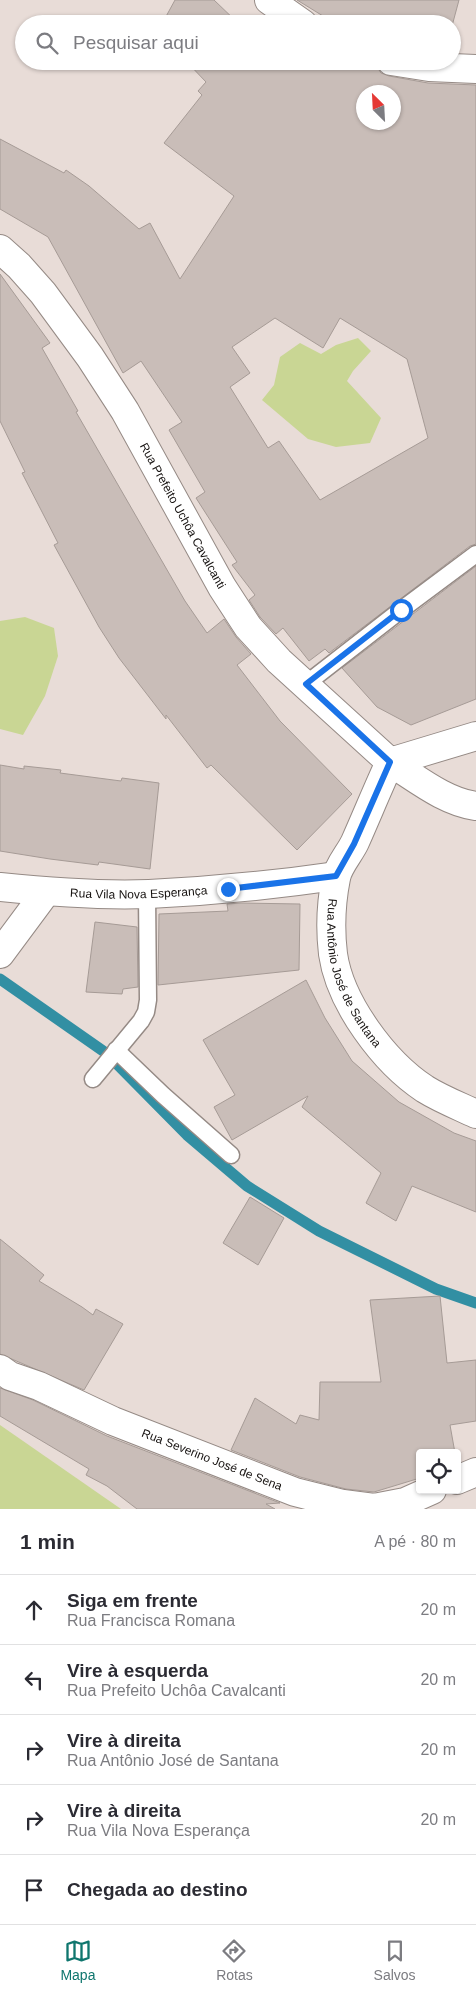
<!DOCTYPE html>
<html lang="pt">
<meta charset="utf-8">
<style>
:root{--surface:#fff;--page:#f2f2f3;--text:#2b2b33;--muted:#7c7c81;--line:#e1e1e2;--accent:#0f766e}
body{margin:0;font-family:Arial,sans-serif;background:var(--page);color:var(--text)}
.controls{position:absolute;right:15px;bottom:15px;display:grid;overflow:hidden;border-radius:5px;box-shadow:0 1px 4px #0004}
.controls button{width:45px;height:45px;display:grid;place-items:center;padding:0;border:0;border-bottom:1px solid var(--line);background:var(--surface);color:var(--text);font:25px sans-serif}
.compass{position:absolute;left:356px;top:85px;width:45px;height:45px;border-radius:50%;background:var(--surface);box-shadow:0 1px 4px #0004;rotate:336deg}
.stop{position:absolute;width:15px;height:15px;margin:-11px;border:4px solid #1a73e8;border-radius:50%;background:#fff}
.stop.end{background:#1a73e8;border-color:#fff;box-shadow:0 1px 5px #0008}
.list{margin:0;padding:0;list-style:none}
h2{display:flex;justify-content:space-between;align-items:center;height:65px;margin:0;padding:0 20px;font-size:21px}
h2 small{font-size:16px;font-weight:400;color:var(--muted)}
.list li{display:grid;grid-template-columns:32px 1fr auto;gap:15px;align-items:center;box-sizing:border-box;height:70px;padding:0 20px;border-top:1px solid var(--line)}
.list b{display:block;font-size:19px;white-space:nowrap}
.list p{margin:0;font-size:16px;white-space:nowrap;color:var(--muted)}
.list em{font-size:16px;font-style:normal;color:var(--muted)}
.icon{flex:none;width:28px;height:28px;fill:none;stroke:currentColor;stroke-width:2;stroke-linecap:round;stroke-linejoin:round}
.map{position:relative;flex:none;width:476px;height:1509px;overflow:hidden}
.search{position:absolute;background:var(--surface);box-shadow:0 1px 4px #0004;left:15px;right:15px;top:15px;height:55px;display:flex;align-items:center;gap:12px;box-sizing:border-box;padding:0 18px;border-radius:28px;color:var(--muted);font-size:19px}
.sheet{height:415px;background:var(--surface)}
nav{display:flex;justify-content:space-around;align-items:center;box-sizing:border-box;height:70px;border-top:1px solid var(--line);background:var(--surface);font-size:14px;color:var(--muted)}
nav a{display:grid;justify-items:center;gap:2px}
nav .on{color:var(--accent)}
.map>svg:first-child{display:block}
.green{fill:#c9d694}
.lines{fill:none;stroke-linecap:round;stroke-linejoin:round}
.stream{stroke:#328fa3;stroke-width:11}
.building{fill:#c9bdb8;stroke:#a69b96;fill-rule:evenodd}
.service-casing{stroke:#958a85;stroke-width:19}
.minor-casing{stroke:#958a85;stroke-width:30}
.tertiary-casing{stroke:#958a85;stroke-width:30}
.service{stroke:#fff;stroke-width:16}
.minor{stroke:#fff;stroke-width:28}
.tertiary{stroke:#fff;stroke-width:28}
.route{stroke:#1a73e8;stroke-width:6}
.labels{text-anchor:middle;stroke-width:4;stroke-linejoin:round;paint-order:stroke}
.street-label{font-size:12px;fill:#161210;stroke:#e8dcd7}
</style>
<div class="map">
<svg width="476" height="1509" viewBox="0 0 476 1509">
<rect width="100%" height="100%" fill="#e8dcd7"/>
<!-- green -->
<g class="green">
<path d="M358 338 371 351 353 371 347 381 381 418 370 443 336 447 308 439 262 400 274 385 280 357 300 343 321 354 336 345Z"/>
<path d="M25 617 54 628 58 656 45 696 23 735 0 729V621Z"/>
<path d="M0 1425 121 1509H0Z"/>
</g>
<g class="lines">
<!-- stream -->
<path class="stream" d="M0 979 106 1053 187 1135 247 1186 319 1231 436 1289 476 1303"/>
</g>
<!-- building -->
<g class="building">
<path d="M175 0H214L239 24H166L163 22Z"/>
<path d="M297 0H459L452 26V24H336Z"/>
<path d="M186 61H376L377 67 381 73 389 76 428 83 476 85V544L470 546 329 653 325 649 309 661 283 628 276 634 260 617 249 600 255 595 232 565 237 562 196 498 205 492 169 430 182 422 141 361 123 373 48 237 0 209V139L64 173 66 170 89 186 139 229 150 223 180 279 234 196 164 143 202 95 198 91 206 82ZM364 92H394V122H364ZM275 318 323 348 340 318 407 359 428 438 320 500 279 441 268 448 230 387 250 373 232 347Z"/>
<path d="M0 274 50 343 42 348 78 411 76 412 185 601 207 633 224 619 236 637 251 654 237 665 280 721 352 794 297 850 211 765 207 768 166 715V719L119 658 99 627 54 545 58 543 22 473 25 472 0 421Z"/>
<path d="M476 566V699L411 725 377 707 342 668Z"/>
<path d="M0 765 24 769V766L61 770 60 773 121 781 122 778 159 783 150 869 99 862 98 865 50 859 0 851Z"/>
<path d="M241 903 300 904 299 970 158 985 159 914 228 911 227 904Z"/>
<path d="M95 922 137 927 138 987 123 989 122 994 86 992Z"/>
<path d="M306 980 325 1018 352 1061 399 1102 454 1133 476 1141V1212L412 1186 396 1221 366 1203 381 1173 302 1107 308 1096 232 1140 214 1107 235 1095 203 1040Z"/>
<path d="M250 1197 284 1218 258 1265 223 1243Z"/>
<path d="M0 1239 44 1275 39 1281 82 1307 93 1315 96 1309 123 1324 84 1390 0 1354Z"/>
<path d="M440 1296 447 1363 476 1360V1421L450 1425 455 1453H420V1478L374 1492 346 1489 300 1477 231 1450 255 1398 296 1424 300 1415 319 1420 320 1382H381L370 1300Z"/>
<path d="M0 1388 33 1400 107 1436 280 1503 266 1504 275 1509H137L107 1486 86 1475 89 1469 0 1416Z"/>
</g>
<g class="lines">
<defs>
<g id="service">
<path d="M306 684 401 610 476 554"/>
<path d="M116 1050 163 1095 231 1155"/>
<path d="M93 1079 141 1021 146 1012 148 1000 147 894"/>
</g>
<g id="minor">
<path d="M269 0 303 24"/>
<path d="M391 61 429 67 476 69"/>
<path id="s1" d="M476 806C445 802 416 778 390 762 378 788 367 815 355 842 350 853 338 866 336 878 331 903 330 929 333 954 340 1003 384 1062 425 1089 441 1099 459 1106 476 1114"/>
<path id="s2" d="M0 887C49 892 100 896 149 894 212 891 274 885 336 876"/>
<path d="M0 954 46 892"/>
<path id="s3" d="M0 1369 10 1376 39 1386 113 1421 295 1492 343 1504 374 1508 405 1502 432 1490"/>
<path d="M457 1480 476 1472"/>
</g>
<g id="tertiary">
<path id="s4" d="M0 249 19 266 43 293 90 357 125 411 222 587 248 627 279 661 390 762 476 736"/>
</g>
</defs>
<!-- service casing -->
<use href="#service" class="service-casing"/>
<!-- minor casing -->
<use href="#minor" class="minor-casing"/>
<!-- tertiary casing -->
<use href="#tertiary" class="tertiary-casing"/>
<!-- service -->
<use href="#service" class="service"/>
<!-- minor -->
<use href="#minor" class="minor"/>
<!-- tertiary -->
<use href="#tertiary" class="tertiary"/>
</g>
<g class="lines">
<!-- route -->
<path class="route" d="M228 889 336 876 354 844 390 762 306 684 401 610"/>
</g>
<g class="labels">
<!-- street labels -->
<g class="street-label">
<text dy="4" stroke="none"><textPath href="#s4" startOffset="325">Rua Prefeito Uchôa Cavalcanti</textPath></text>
<text dy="4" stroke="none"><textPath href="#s2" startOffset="139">Rua Vila Nova Esperança</textPath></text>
<text dy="4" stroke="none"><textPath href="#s1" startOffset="326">Rua Antônio José de Santana</textPath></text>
<text dy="4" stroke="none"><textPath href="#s3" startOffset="231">Rua Severino José de Sena</textPath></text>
</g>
</g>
</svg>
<div class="controls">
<button><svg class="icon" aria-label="locate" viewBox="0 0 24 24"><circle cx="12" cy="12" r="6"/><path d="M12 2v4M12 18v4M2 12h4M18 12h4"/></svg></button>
</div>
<svg class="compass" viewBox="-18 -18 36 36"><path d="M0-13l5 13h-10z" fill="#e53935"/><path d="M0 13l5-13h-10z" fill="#7c7c81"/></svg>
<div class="stop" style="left:401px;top:610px"></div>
<div class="stop end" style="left:228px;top:889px"></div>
<div class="search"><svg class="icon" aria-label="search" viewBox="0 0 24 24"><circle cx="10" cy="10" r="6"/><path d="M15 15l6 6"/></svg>Pesquisar aqui</div>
</div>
<section class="sheet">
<h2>1 min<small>A pé · 80 m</small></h2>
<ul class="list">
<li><svg class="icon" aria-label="ahead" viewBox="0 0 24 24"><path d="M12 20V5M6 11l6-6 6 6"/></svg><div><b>Siga em frente</b><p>Rua Francisca Romana</p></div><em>20 m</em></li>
<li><svg class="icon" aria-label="left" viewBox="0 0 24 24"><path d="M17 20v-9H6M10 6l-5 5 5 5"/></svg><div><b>Vire à esquerda</b><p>Rua Prefeito Uchôa Cavalcanti</p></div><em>20 m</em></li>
<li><svg class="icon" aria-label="right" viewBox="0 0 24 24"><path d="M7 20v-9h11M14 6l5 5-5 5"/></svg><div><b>Vire à direita</b><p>Rua Antônio José de Santana</p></div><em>20 m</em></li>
<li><svg class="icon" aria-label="right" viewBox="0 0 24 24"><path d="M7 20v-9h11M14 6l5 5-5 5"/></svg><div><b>Vire à direita</b><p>Rua Vila Nova Esperança</p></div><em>20 m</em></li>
<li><svg class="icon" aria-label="arrive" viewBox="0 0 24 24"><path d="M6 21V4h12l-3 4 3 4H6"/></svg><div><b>Chegada ao destino</b></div></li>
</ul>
</section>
<nav>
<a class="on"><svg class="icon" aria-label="map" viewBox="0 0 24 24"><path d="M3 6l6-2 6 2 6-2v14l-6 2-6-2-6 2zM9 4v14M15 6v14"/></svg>Mapa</a>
<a><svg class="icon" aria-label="directions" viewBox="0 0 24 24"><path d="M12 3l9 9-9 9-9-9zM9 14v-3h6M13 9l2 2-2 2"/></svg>Rotas</a>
<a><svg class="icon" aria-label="saved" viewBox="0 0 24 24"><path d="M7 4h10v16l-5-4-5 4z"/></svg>Salvos</a>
</nav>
